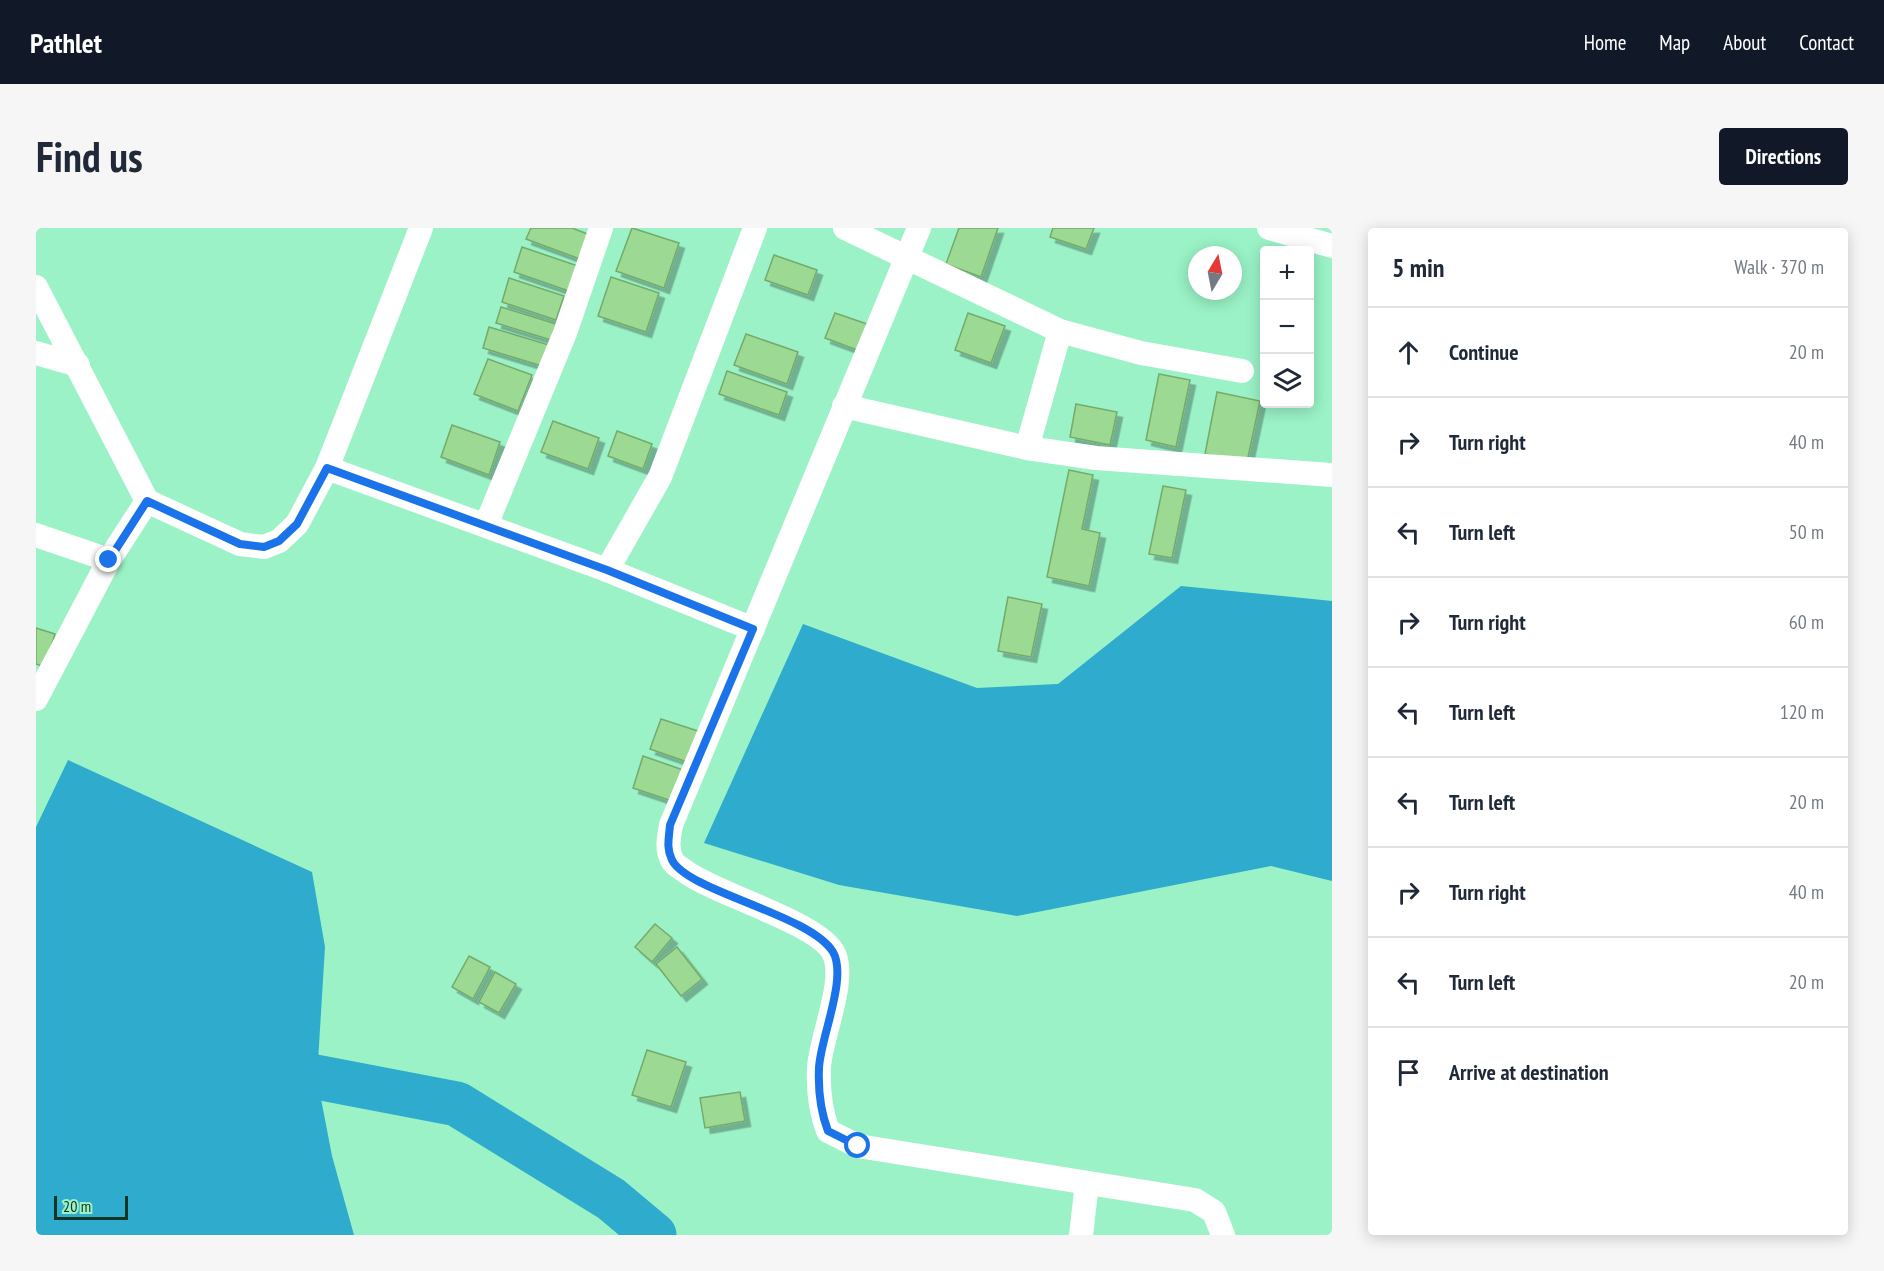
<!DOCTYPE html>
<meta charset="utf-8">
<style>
:root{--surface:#fff;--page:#f6f6f7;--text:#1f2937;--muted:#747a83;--line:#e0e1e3;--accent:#111827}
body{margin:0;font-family:"PT Sans Narrow",sans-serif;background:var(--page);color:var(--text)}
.controls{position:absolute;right:18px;top:18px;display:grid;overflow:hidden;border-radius:6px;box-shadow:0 3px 15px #0003}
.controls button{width:54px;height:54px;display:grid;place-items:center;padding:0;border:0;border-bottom:2px solid var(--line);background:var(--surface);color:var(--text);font:30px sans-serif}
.compass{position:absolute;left:1152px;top:18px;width:54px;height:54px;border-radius:50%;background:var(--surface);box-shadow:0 3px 15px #0003;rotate:10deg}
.scale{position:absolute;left:18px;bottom:15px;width:74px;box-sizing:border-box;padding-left:6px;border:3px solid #113625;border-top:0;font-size:16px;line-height:21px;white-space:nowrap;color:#113625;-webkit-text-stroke:4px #9af2c6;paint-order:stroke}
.stop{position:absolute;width:18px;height:18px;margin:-14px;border:4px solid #1a73e8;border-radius:50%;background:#fff}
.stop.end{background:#1a73e8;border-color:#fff;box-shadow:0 2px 6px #0008}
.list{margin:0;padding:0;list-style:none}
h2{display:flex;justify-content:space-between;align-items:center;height:78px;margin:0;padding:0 24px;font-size:26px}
h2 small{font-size:20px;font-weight:400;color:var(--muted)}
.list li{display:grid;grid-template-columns:39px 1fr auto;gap:18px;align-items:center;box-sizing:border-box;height:90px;padding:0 24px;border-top:2px solid var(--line)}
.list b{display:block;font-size:22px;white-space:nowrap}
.list em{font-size:20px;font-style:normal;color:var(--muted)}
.icon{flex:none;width:33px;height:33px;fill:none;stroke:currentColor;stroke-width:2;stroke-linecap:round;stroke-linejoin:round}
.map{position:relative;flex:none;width:1296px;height:1007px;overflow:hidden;border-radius:6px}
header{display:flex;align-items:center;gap:36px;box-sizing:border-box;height:84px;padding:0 30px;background:var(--accent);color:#fff}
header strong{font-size:28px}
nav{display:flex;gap:33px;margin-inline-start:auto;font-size:21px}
.intro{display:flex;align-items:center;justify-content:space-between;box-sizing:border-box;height:144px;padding:0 36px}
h1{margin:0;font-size:42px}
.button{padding:15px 27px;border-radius:6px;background:var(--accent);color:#fff;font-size:21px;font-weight:700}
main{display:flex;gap:36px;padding:0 36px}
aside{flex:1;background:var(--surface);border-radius:6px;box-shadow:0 3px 15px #0003}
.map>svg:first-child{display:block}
.water{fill:#2eabcd}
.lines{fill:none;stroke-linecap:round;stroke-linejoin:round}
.river{stroke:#2eabcd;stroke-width:45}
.building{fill:#9cda93;stroke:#74aa6c;stroke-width:1.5;filter:url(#shadow)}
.minor{stroke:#fff;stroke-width:24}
.route{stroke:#1a73e8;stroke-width:8}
</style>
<header>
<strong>Pathlet</strong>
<nav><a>Home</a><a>Map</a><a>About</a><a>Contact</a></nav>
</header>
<div class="intro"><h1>Find us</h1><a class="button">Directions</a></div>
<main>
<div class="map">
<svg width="1296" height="1007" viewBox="0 0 1296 1007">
<defs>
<filter id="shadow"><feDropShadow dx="5.5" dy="5.5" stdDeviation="0" flood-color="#0004"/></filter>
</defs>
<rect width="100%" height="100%" fill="#9af2c6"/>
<!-- water -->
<g class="water">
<path d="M1145 358 1296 373V653L1235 638 981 688 803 657 668 615 767 396 941 460 1022 456Z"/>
<path d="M32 532 276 644 289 719 281 850 296 928 318 1007H0V599Z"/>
</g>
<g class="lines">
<!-- river -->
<path class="river" d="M221 855 254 844 421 876 575 971 618 1007"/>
</g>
<!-- building -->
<g class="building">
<path d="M495 0H536L554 7 544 31 490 11Z"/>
<path d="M596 0 643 15 628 60 580 43Z"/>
<path d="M923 0H962L945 49 910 36Z"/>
<path d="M1017 0H1058L1050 21 1014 9Z"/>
<path d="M486 19 542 38 533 63 478 44Z"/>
<path d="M738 27 781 42 772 67 729 52Z"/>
<path d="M575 49 623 65 610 104 562 88Z"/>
<path d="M473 50 528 68 520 92 466 74Z"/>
<path d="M465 79 520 96 515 112 460 95Z"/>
<path d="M799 85 834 97 824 123 789 110Z"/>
<path d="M932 85 969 98 955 135 919 122Z"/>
<path d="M453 99 513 117 506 138 447 120Z"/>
<path d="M710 106 762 124 751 156 698 137Z"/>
<path d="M452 131 496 147 482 183 438 166Z"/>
<path d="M691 143 751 164 743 187 683 166Z"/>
<path d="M1123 146 1154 152 1140 219 1110 212Z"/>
<path d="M1181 164 1224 173 1211 234 1169 226Z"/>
<path d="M1040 176 1081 184 1074 217 1034 209Z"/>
<path d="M517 193 563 210 552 241 505 224Z"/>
<path d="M416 197 464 214 453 247 405 229Z"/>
<path d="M581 203 616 216 607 241 572 228Z"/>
<path d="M1033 242 1057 247 1046 301 1064 305 1053 358 1011 349Z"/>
<path d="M1127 258 1150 262 1136 330 1113 326Z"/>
<path d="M972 369 1006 376 995 429 962 423Z"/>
<path d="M0 400 19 406 9 439 0 436Z"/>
<path d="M625 491 665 504 654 535 614 521Z"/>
<path d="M607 528 650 543 639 574 597 560Z"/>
<path d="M619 696 636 710 616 734 599 719Z"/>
<path d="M641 719 666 751 645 768 620 736Z"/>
<path d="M433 728 454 739 437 771 416 759Z"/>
<path d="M459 744 480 756 463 785 443 774Z"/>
<path d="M611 822 650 834 635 879 596 867Z"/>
<path d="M704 864 709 893 669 900 664 870Z"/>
</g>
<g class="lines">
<!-- minor -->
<g class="minor">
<path d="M809 0 1024 103 1105 125 1206 143"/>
<path d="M883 0 635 597C633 610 630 620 636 632 638 637 645 640 650 644 682 667 780 694 797 724 812 750 784 811 783 840 782 863 784 882 792 903L822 918 1159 972 1178 984 1187 1007"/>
<path d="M1233 0 1296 18"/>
<path d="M0 59 111 273"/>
<path d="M0 125 42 137"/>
<path d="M808 178 991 220 1060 230 1296 247"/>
<path d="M991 220 1024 103"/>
<path d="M291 240 571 342 717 401"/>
<path d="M450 297 529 105 565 0"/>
<path d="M0 307 73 332"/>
<path d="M571 342 624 249 719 0"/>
<path d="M0 471 73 332 111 273 204 316 228 319 243 313 261 296 291 240 385 0"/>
<path d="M1045 1007 1051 955"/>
</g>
</g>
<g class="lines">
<!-- route -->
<path class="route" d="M73 332 111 273 204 316 228 319 243 313 261 296 291 240 571 342 717 401 634 597C633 610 630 620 636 632 652 664 774 686 797 724 812 750 784 811 783 840 782 863 784 882 792 903L822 918"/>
</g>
</svg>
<div class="controls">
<button>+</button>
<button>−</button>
<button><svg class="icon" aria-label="layers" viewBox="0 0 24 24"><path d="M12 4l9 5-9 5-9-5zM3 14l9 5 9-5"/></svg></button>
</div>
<svg class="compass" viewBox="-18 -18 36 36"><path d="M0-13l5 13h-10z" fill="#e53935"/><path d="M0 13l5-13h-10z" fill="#747a83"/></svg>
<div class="scale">20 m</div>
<div class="stop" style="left:822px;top:918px"></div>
<div class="stop end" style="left:73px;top:332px"></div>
</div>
<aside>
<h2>5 min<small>Walk · 370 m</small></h2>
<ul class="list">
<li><svg class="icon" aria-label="ahead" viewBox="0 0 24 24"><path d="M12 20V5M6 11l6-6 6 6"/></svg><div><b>Continue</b></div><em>20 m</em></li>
<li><svg class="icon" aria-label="right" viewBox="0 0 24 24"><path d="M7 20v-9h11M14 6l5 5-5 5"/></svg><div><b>Turn right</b></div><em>40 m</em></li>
<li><svg class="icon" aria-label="left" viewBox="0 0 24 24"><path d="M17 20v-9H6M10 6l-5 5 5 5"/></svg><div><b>Turn left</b></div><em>50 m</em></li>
<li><svg class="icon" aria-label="right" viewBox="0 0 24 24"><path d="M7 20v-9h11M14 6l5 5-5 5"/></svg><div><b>Turn right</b></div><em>60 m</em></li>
<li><svg class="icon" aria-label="left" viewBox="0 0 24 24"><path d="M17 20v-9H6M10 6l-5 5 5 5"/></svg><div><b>Turn left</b></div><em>120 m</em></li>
<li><svg class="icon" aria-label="left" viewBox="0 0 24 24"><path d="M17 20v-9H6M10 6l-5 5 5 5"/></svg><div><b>Turn left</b></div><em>20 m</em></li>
<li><svg class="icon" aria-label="right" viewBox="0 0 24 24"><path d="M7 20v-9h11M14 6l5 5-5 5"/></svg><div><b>Turn right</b></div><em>40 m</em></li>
<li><svg class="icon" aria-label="left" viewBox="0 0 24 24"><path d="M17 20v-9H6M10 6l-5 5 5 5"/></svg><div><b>Turn left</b></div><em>20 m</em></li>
<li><svg class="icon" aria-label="arrive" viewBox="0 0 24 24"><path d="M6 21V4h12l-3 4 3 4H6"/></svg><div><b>Arrive at destination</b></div></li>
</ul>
</aside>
</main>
